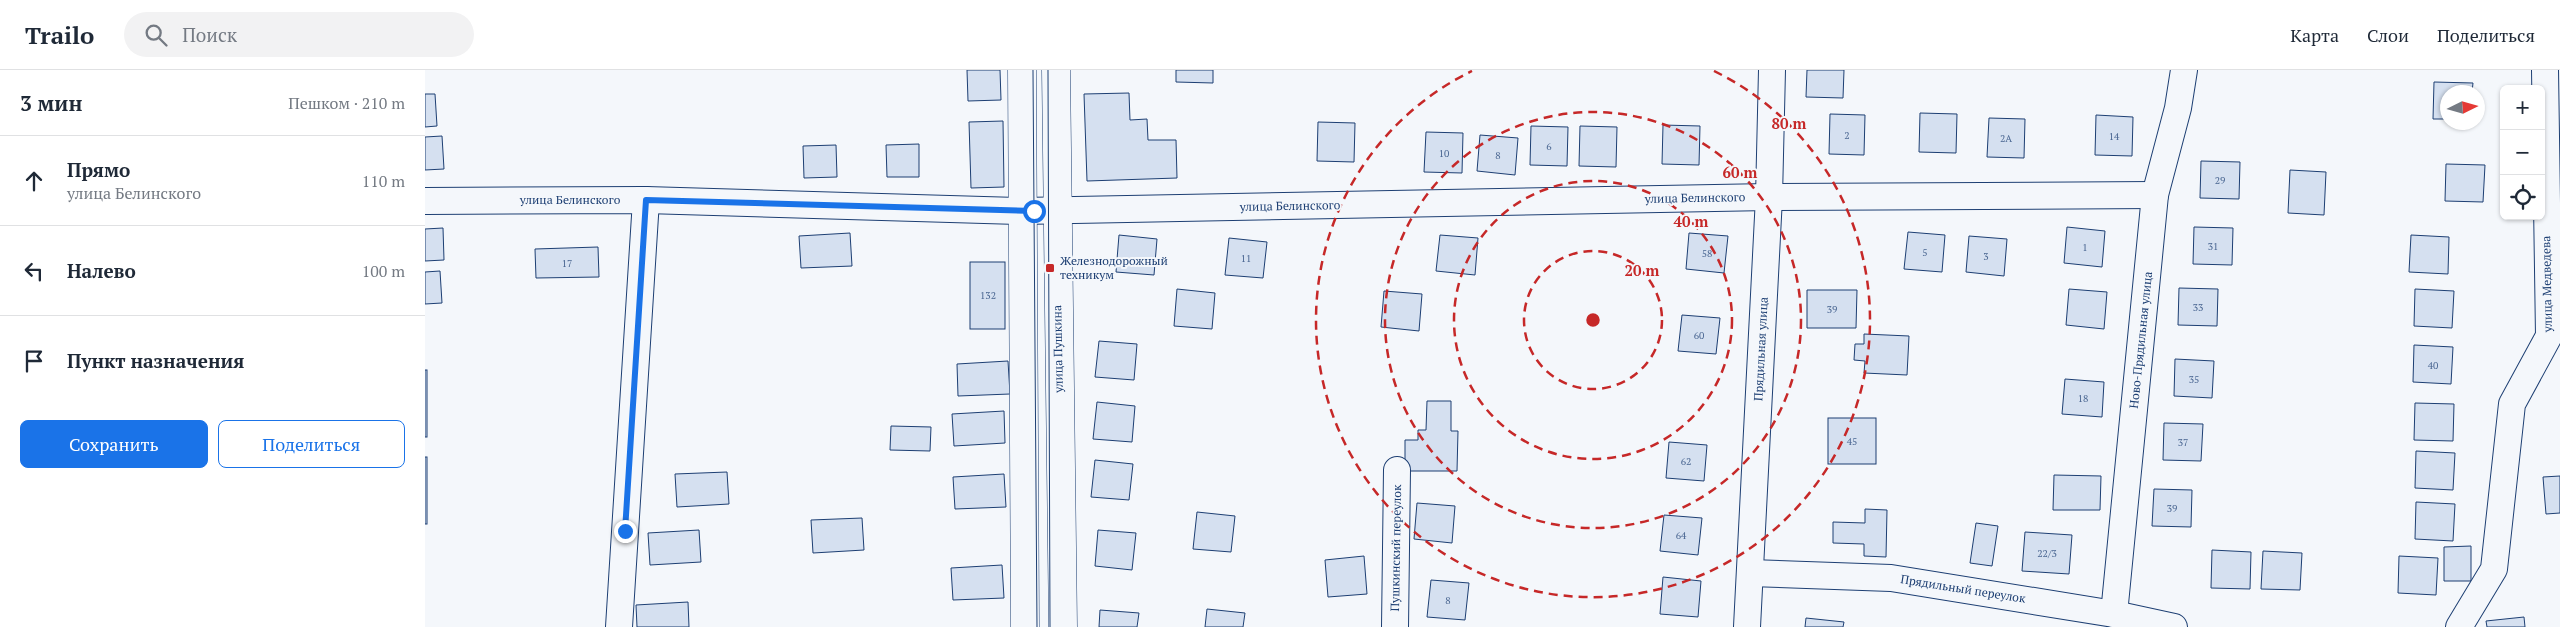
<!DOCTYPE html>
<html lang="ru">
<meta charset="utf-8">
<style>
:root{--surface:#fff;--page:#f2f2f3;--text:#1f2937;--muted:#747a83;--line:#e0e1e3;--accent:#1a73e8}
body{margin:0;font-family:"PT Serif",serif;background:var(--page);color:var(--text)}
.controls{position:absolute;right:15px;top:15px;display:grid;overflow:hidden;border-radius:8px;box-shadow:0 1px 4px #0004}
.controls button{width:45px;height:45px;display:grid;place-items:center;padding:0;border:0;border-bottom:1px solid var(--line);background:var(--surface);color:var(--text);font:25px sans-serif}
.compass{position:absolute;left:2015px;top:15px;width:45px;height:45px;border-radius:50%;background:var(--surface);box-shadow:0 1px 4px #0004;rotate:85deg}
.stop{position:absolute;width:15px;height:15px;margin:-11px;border:4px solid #1a73e8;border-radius:50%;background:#fff}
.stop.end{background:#1a73e8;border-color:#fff;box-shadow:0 1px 5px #0008}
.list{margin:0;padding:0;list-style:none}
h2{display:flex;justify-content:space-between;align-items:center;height:65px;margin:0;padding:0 20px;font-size:21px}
h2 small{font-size:16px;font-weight:400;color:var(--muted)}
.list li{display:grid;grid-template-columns:32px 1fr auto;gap:15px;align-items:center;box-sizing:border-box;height:90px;padding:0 20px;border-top:1px solid var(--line)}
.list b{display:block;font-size:19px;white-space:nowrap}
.list p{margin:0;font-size:16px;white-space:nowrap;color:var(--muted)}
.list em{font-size:16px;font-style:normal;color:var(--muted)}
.actions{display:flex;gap:10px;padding:15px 20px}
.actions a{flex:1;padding:11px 0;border:1px solid var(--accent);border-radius:8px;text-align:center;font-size:18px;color:var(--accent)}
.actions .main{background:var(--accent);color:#fff}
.icon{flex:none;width:28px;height:28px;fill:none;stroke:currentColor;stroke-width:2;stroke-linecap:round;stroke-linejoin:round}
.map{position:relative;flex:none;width:2135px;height:557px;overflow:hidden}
header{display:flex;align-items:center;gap:30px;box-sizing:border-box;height:70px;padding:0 25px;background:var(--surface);border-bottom:1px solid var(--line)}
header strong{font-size:24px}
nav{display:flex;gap:28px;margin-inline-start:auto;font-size:18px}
.search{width:350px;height:45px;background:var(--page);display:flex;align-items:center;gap:12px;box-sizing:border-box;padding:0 18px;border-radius:28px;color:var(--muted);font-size:19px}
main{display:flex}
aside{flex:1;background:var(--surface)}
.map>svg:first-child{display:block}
.building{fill:#d5e0f0;stroke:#1d3f73}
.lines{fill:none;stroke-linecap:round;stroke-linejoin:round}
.minor-casing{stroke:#1d3f73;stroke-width:28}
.major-casing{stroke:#1d3f73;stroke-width:29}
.minor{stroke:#f4f7fb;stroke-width:26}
.major{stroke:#f4f7fb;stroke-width:28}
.tram{stroke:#1d3f73;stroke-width:1}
.route{stroke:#1a73e8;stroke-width:6}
.ring{fill:none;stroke:#c62828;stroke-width:2.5;stroke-dasharray:9 6}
.poi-dot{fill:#c62828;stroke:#f4f7fb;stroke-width:2}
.labels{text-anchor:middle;stroke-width:4;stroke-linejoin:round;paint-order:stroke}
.number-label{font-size:10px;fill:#4b6792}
.street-label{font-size:12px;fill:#1d3f73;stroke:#f4f7fb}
.poi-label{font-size:12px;fill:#1d3f73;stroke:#f4f7fb;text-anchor:start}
.centre{fill:#c62828;stroke:#f4f7fb;stroke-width:2.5}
.ring-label{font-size:15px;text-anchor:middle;font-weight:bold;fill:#c62828;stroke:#f4f7fb;stroke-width:4;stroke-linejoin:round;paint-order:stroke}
</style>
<header>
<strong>Trailo</strong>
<div class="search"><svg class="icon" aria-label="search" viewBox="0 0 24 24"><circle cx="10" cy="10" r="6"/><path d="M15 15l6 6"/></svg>Поиск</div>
<nav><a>Карта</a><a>Слои</a><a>Поделиться</a></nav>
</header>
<main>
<aside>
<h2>3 мин<small>Пешком · 210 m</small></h2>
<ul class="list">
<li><svg class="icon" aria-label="ahead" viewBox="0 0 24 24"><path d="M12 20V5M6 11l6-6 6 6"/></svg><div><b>Прямо</b><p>улица Белинского</p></div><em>110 m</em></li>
<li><svg class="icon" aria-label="left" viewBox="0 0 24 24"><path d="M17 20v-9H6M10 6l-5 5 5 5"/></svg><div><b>Налево</b></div><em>100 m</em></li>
<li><svg class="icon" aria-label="arrive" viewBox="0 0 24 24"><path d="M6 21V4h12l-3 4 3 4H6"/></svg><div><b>Пункт назначения</b></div></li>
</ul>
<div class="actions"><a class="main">Сохранить</a><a>Поделиться</a></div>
</aside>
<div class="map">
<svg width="2135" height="557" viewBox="0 0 2135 557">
<rect width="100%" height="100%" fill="#f4f7fb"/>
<!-- building -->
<g class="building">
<path d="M542 0H575L576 30 543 31Z"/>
<path d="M751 0H788V13L751 12Z"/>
<path d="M1382 0H1419L1418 28 1381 27Z"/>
<path d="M2009 12 2048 13 2047 22H2022V49H2008Z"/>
<path d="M704 23 705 50 722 49 723 70H751L752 108 662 111 659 24Z"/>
<path d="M0 24H10L12 56 0 57Z"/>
<path d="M1495 43 1532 44 1531 83 1494 82Z"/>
<path d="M1405 44 1440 45 1439 85 1404 84Z"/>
<path d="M1671 45 1708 47 1707 86 1670 85Z"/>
<path d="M1564 48 1600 49 1599 88 1562 87Z"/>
<path d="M578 51 579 117 546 118 544 52Z"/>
<path d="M893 52 930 53 929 92 892 91Z"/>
<path d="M1238 55 1275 56 1274 95 1237 94Z"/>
<path d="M1106 56 1143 57 1142 96 1105 95Z"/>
<path d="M1155 56 1192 57 1191 97 1154 96Z"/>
<path d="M1001 62 1038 63 1037 103 999 102Z"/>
<path d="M1055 65 1093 68 1090 105 1052 101Z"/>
<path d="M17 66 19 99 0 100V67Z"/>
<path d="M494 74V107H462L461 75Z"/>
<path d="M411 75 412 107 379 108 378 76Z"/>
<path d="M1776 91 1815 92 1814 129 1775 128Z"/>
<path d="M2021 94 2060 95 2058 132 2020 131Z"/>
<path d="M1865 100 1901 102 1899 145 1863 143Z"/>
<path d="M1642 157 1680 161 1677 197 1639 193Z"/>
<path d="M1769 157 1808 158 1807 195 1768 194Z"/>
<path d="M18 158 19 190 0 191V159Z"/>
<path d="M1483 162 1520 165 1517 202 1479 199Z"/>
<path d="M425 163 427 196 376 198 374 166Z"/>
<path d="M1264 163 1303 166 1299 203 1261 199Z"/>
<path d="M694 165 732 169 729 205 691 202Z"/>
<path d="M1015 165 1053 168 1050 205 1011 201Z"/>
<path d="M1986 165 2024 167 2023 204 1984 202Z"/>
<path d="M1544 166 1582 169 1579 206 1541 202Z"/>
<path d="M804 168 842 172 838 208 800 205Z"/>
<path d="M173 177 174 207 111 208 110 179Z"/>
<rect x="545" y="192" width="35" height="67"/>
<path d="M15 201 17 233 0 234V202Z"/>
<path d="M1754 218 1793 219 1792 256 1753 255Z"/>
<path d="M752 219 790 223 787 259 749 256Z"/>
<path d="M1644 219 1682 222 1679 259 1641 255Z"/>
<path d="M1990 219 2029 221 2027 258 1989 256Z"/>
<path d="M1382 220H1432L1431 258H1382Z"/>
<path d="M959 221 997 224 994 261 956 257Z"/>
<path d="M1257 245 1295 248 1291 284 1253 281Z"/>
<path d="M1439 264 1484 266 1482 305 1439 303 1440 291 1429 290 1430 274H1439Z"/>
<path d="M674 271 712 274 709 310 670 307Z"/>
<path d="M1989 275 2028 277 2026 314 1988 312Z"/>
<path d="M1750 289 1789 291 1787 328 1749 326Z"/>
<path d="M583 291 585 324 533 326 532 294Z"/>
<rect x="0" y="300" width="2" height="67"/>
<path d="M1640 309 1679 312 1677 347 1637 344Z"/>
<path d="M1002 331H1026V361H1033L1032 401H980V370H993V360H1001Z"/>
<path d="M672 332 710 336 707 372 668 369Z"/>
<path d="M1990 333 2029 334 2028 371 1989 370Z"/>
<path d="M579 341 580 373 529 376 527 344Z"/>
<rect x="1403" y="348" width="48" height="46"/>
<path d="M1739 353 1778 354 1776 391 1738 390Z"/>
<path d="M466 356 506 357 505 381 465 380Z"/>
<path d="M1244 372 1282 375 1279 411 1241 408Z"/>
<path d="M1991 381 2030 383 2028 420 1990 418Z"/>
<rect x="0" y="387" width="2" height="67"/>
<path d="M670 390 708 394 704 430 666 427Z"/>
<path d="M302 402 304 434 252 437 250 404Z"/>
<path d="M579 404 581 437 530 439 528 407Z"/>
<path d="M1629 405 1676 406 1675 440H1628Z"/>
<path d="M2135 406V443L2121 444 2118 407Z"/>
<path d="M1729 419 1767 420 1766 457 1727 456Z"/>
<path d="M1991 432 2030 434 2028 471 1990 469Z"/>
<path d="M992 433 1030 436 1027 473 989 469Z"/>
<path d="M1440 439 1462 440 1461 487 1439 486V474L1408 473V452L1440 453Z"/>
<path d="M772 442 810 446 806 482 768 479Z"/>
<path d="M1239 445 1277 448 1273 485 1235 481Z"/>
<path d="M437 448 439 480 388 483 386 450Z"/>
<path d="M1551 453 1573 456 1567 496 1545 493Z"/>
<path d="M274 460 276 492 225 495 223 463Z"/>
<path d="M673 460 711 463 707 500 670 496Z"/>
<path d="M1600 462 1647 465 1644 504 1597 501Z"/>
<path d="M2046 476V511H2019V477Z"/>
<path d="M1787 480 1826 482 1825 519 1786 518Z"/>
<path d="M1838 481 1877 483 1875 520 1836 519Z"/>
<path d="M939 486 942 524 903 527 900 490Z"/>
<path d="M1974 486 2013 488 2011 525 1973 523Z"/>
<path d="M577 495 579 528 528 530 526 498Z"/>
<path d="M1238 507 1276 511 1273 547 1235 544Z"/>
<path d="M1006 510 1044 513 1040 550 1002 547Z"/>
<path d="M263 532 264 557H212L211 535Z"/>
<path d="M782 539 820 543 818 557H780Z"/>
<path d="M675 540 714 543 712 557H674Z"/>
<path d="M2099 547 2100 557H2062L2061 551Z"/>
<path d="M1381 548 1419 552 1418 557H1380Z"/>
</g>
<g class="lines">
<defs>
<g id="minor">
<path d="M0 131 221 130 597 141 1344 127 1730 125"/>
<path d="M1325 503 1466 508 1689 544 1749 557"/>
<path d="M1689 544 1730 125 1753 38 1759 0"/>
<path d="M194 557 221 130"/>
<path d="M970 557 972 400"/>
<path d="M1322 557 1344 127 1347 0"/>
<path d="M2034 557 2069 499 2087 334 2124 266 2120 0"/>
</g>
<g id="major">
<path d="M597 0 600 557"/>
<path d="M631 0 638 557"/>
</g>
</defs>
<!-- minor casing -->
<use href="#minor" class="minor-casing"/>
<!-- major casing -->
<use href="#major" class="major-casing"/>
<!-- minor -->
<use href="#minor" class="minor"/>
<!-- major -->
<use href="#major" class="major"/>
<!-- tram -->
<g class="tram">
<path d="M608 0 612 557"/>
<path d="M623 0 625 557"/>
</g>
</g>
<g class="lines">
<!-- route -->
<path class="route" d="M200 461 221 130 609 141"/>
</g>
<!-- distance rings -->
<g class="ring">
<circle cx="1168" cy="250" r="69"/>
<circle cx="1168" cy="250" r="139"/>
<circle cx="1168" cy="250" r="208"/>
<path d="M1289 1A277 277 0 1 1 1047 1"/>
</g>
<!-- markers -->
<rect class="poi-dot" x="620" y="193" width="10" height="10" rx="2.5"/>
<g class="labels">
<!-- number labels -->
<g class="number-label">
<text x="1422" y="69">2</text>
<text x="1689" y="70">14</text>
<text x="1581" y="72">2А</text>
<text x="1124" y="80">6</text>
<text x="1019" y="87">10</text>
<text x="1073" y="89">8</text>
<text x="1795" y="114">29</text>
<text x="1788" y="180">31</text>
<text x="1660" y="181">1</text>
<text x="1500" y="186">5</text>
<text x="1282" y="187">58</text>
<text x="1561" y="190">3</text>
<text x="821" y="192">11</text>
<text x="142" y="197">17</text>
<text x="563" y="229">132</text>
<text x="1773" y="241">33</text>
<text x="1407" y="243">39</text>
<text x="1274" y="269">60</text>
<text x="2008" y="299">40</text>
<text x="1769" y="313">35</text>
<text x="1658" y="332">18</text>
<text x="1427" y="375">45</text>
<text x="1758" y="376">37</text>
<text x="1261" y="395">62</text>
<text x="1747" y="442">39</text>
<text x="1256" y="469">64</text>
<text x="1622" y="487">22/3</text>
<text x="1023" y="534">8</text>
</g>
<!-- street labels -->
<g class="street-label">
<text transform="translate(1270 128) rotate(-1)" y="4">улица Белинского</text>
<text x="145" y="134">улица Белинского</text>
<text transform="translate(865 136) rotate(-1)" y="4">улица Белинского</text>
<text transform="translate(2122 214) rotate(-91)" y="4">улица Медведева</text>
<text transform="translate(1716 270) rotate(-84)" y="4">Ново-Прядильная улица</text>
<text transform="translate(633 279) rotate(-91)" y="4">улица Пушкина</text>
<text transform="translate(1336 279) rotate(-87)" y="4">Прядильная улица</text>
<text transform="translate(971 478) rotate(-89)" y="4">Пушкинский переулок</text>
<text transform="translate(1538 519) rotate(9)" y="4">Прядильный переулок</text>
</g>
<!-- poi labels -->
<g class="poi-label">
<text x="635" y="195">Железнодорожный<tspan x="635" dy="14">техникум</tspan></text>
</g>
</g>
<circle cx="1168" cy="250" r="8" class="centre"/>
<g class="ring-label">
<text x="1364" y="59">80 m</text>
<text x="1315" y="108">60 m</text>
<text x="1266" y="157">40 m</text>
<text x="1217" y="206">20 m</text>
</g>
</svg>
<div class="controls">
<button>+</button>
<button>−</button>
<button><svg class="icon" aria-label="locate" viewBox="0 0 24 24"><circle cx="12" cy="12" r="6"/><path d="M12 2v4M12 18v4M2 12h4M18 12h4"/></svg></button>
</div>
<svg class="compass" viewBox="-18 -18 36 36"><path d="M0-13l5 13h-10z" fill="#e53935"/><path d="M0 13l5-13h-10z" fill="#747a83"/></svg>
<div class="stop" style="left:609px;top:141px"></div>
<div class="stop end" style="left:200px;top:461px"></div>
</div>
</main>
